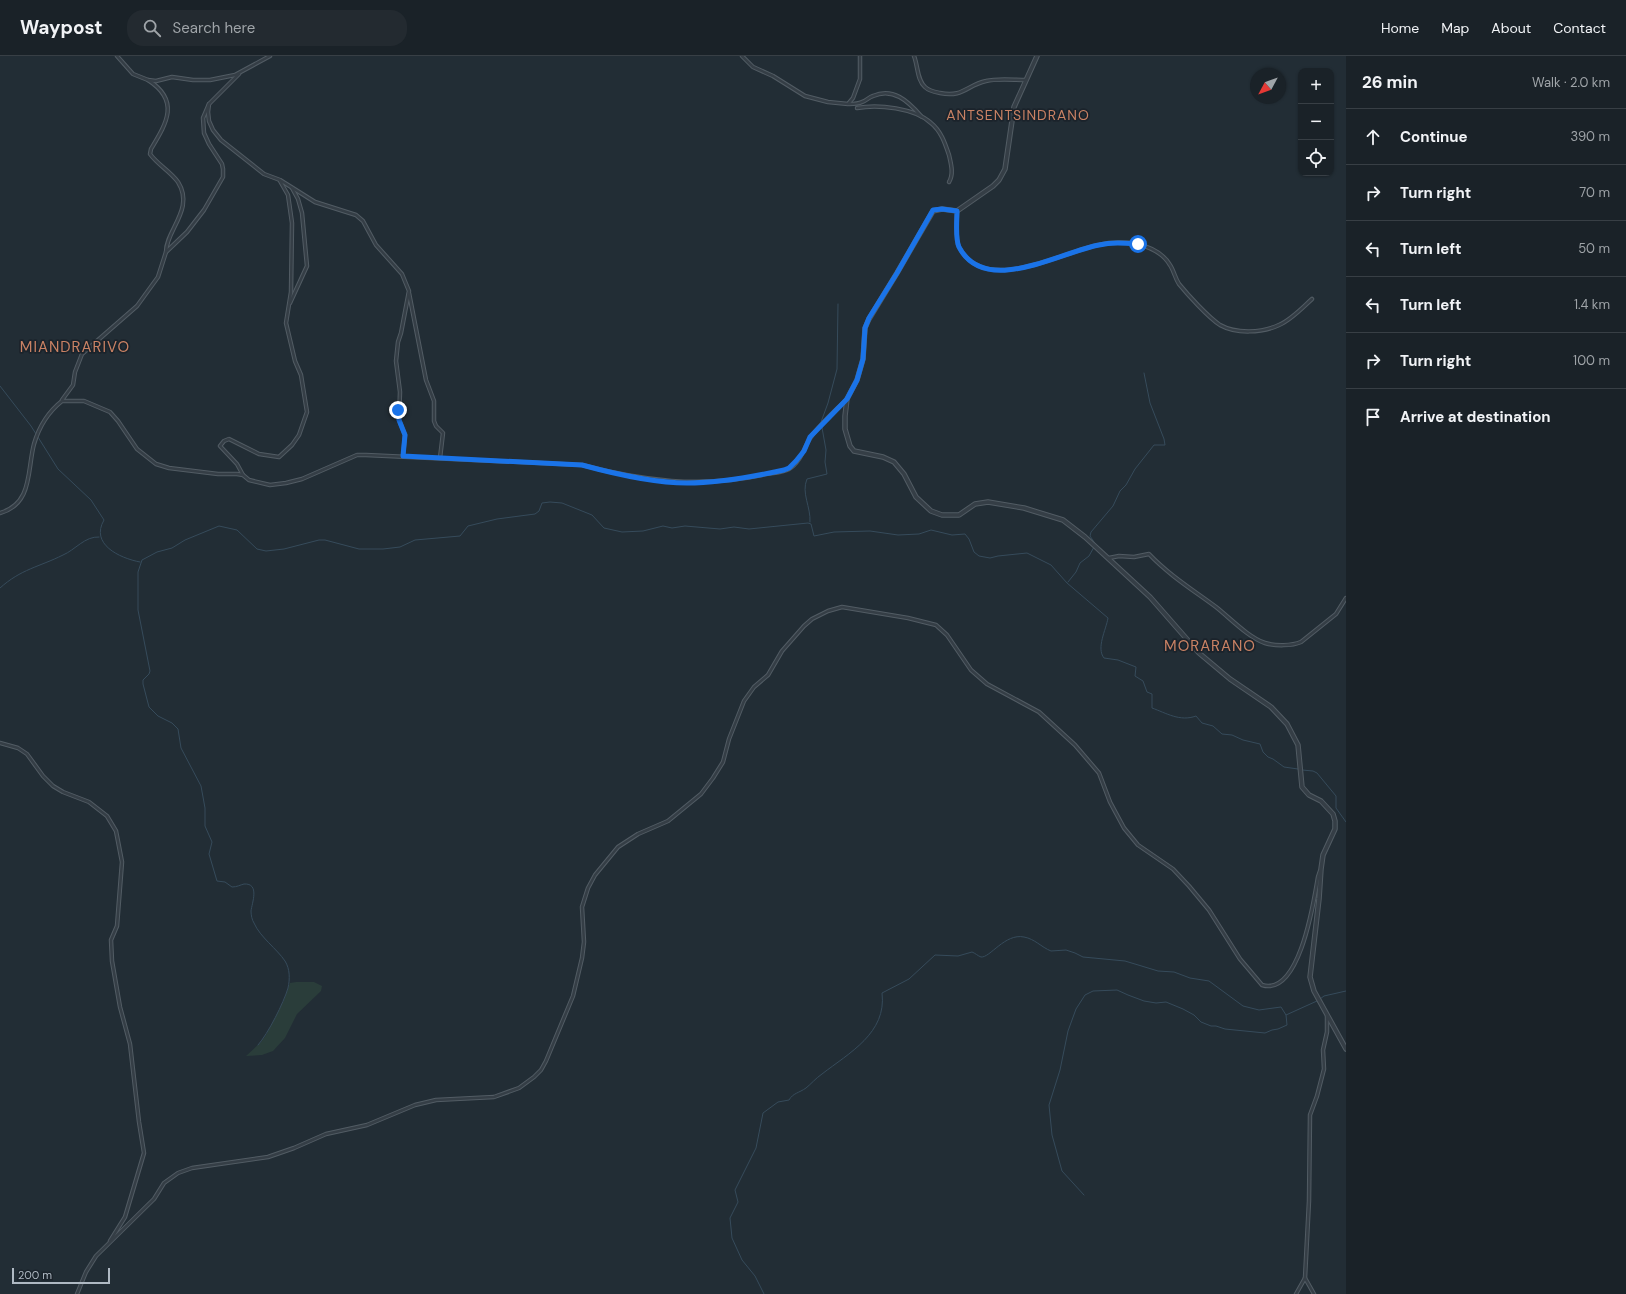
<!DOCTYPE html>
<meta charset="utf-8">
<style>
:root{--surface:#1a2228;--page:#232a30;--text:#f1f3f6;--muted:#9fa4a8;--line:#383f45}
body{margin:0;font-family:"DM Sans",sans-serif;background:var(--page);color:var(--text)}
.controls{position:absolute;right:12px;top:12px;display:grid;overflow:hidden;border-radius:8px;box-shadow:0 1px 3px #0004}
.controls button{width:36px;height:36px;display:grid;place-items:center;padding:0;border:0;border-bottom:1px solid var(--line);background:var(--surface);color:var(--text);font:20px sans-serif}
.compass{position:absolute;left:1250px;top:12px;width:36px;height:36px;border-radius:50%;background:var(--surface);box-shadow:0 1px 3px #0004;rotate:229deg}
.scale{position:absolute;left:12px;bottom:10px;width:98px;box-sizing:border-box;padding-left:4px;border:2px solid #afb9c3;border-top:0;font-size:11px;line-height:14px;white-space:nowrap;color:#afb9c3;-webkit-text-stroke:3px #1b232b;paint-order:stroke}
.stop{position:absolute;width:12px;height:12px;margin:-9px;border:3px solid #1a73e8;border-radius:50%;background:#fff}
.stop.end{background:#1a73e8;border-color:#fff;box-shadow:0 1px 4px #0008}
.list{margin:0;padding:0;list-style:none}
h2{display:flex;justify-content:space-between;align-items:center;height:52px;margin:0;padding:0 16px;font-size:17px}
h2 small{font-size:13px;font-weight:400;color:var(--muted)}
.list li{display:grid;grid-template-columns:26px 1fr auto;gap:12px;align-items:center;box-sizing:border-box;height:56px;padding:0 16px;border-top:1px solid var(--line)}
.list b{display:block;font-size:15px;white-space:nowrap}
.list em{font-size:13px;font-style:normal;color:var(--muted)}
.icon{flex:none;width:22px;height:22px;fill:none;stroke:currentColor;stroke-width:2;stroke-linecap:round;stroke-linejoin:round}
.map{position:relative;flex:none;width:1346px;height:1238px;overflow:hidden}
header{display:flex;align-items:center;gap:24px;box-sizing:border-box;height:56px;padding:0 20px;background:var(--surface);border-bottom:1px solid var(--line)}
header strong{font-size:19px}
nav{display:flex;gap:22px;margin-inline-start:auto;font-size:14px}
.search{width:280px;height:36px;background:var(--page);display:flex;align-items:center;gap:10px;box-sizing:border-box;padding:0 14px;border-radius:16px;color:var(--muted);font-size:15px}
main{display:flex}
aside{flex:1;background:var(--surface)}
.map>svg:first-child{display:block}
.green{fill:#2a3d3a}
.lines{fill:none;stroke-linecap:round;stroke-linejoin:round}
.stream{stroke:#364b5b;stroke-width:1}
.minor-casing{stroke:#525c64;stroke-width:4.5}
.tertiary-casing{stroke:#525c64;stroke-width:5.5}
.minor{stroke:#353e46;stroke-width:2.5}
.tertiary{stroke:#353e46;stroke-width:3.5}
.route{stroke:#1a73e8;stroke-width:5}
.labels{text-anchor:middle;stroke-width:3.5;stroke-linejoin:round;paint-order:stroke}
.neighbourhood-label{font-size:14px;letter-spacing:1px;fill:#c98264;stroke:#1b232b}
.quarter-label{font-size:15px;letter-spacing:1px;fill:#c98264;stroke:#1b232b}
</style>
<header>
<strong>Waypost</strong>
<div class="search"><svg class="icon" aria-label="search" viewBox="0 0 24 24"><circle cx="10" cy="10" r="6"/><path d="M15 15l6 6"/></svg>Search here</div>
<nav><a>Home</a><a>Map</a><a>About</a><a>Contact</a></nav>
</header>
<main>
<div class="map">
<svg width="1346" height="1238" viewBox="0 0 1346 1238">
<rect width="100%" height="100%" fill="#222d35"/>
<!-- green -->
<path class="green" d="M296 926H314L322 930 321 935 297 958 285 982 273 995 262 999 246 1000 261 986 266 979 284 944 290 927Z"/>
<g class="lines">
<!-- stream -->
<g class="stream">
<path d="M0 330 31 370 58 413 91 444 104 464C90 488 119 502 140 506"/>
<path d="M810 466C811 451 801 437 807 423L827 418 825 406 826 394 821 366 828 347 837 313 838 248"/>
<path d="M1096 489 1090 480 1091 476 1113 450 1120 435 1126 429 1135 413 1154 389H1165L1164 383 1150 347 1144 317"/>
<path d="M1068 526 1076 516 1080 507 1089 500 1094 491"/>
<path d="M0 532C21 513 39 511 63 499 75 494 85 480 99 481"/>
<path d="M1302 714 1313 715 1317 717 1336 740V752L1346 766"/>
<path d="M1320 943 1324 940 1346 935"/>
<path d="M258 989C268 978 284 946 288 932 290 923 290 913 285 905 277 893 260 881 254 867 252 864 251 859 251 855 252 847 260 827 244 828 240 829 237 831 232 831L225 826 217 825 209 798 212 786 205 770V752L201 730 181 692 178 673 172 667 158 660 149 651 143 628V624L149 618 150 615 138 554V516L142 504 157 496 172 492 185 484 219 470 237 474 257 493 266 495 284 493 319 484H325L359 493H383L400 491 415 484 460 480 468 470 497 463 535 458 539 455 542 447 550 446 562 447 592 459 604 472 622 476 643 475 663 470 672 472 685 470 720 473 734 471 749 473 808 467 811 468 814 480 834 476 870 475 898 479 919 478 931 474 952 479 965 478 969 483 974 496 979 500 990 502 998 500 1027 497 1051 509 1067 527 1108 562C1106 574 1096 592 1104 602L1118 604 1136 611 1135 620 1143 625 1147 636 1152 638V652C1166 657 1180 666 1196 660L1202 667 1213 670 1222 678 1232 679 1243 684 1260 688 1263 696 1268 701 1273 703 1284 711 1298 713"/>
<path d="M1084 1139 1062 1115 1052 1079 1049 1049 1060 1014 1068 975 1076 953 1085 939 1093 935 1117 934 1128 939 1144 945 1156 947 1166 946 1183 953 1194 959 1201 966 1211 970H1216L1225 973 1265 977 1272 974 1278 973 1287 969 1286 959"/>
<path d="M764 1238 755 1220 742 1204 732 1182 730 1162 738 1146 735 1134 756 1092 763 1057 778 1046 789 1044C793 1037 799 1037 806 1032 811 1028 816 1022 822 1018 849 997 887 977 882 937L909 923 935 899 958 900 972 896C975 897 978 900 981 901 990 902 1005 877 1024 881 1035 883 1041 891 1051 895L1066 894 1075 897 1083 901 1125 905 1158 915 1174 916 1190 922 1209 925 1243 950 1259 954 1281 951 1286 959 1317 945"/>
</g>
<defs>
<g id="minor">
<path d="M117 0 133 18 148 24 156 25 172 21 193 24H210L235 19 270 0"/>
<path d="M742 0 753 11 773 20 805 40 828 46 848 48 853 42 860 23V0"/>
<path d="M914 0C918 10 917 24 925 31 929 35 935 36 940 37 963 42 967 29 986 25 998 22 1013 24 1026 24"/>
<path d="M148 24C181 45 166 68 151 93L150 98C158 109 170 115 178 126 195 153 166 174 166 196"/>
<path d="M209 48 208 56 209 65 213 74 221 84 264 118 280 124 315 146 356 159 363 165 376 189 402 218 409 235 401 277 398 286 396 305 400 336 399 364 405 379 403 400"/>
<path d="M849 48C853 48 858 48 862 46 866 45 869 41 873 40 893 31 908 45 921 60"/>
<path d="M857 52C878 48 915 52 931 67 941 75 945 87 949 99 951 108 954 118 949 126"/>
<path d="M957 155C957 164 955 183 959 191 984 240 1060 197 1098 189 1111 186 1124 186 1137 188 1150 191 1163 197 1170 209 1174 215 1175 222 1179 228 1188 239 1208 261 1220 269 1236 278 1262 277 1279 269 1291 264 1302 252 1312 243"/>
<path d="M409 237 426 324 434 345V365L436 370 443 377 440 402"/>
<path d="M290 247 307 210 302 157 298 143 292 132"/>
<path d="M62 344 73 329 75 316 82 298 137 250 158 221 166 196 187 176 204 154 223 121V113L222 108 209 88 204 77 203 62 209 48 239 18"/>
<path d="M243 419 237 408 220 390 224 385 229 383 259 398 279 401 292 389 299 379 307 356 301 319 295 305 286 267 291 236 292 167 288 139 280 125"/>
<path d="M0 457C33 448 27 414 34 388 39 371 48 356 62 345H84L110 356 118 365 137 393 156 408 169 412 218 418H237L243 419 249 424 270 429 286 427 302 423 357 399H366L582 409C642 425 701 432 762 419 770 417 782 417 789 413 801 406 804 391 811 381 821 367 835 355 847 343"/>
<path d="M1109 502 1119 500 1134 501 1149 498C1169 519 1193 534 1216 551 1230 562 1249 582 1265 587 1275 590 1292 590 1301 586L1336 558 1346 542"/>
<path d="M0 687 18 692 27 698 43 720 53 730 63 736 89 746 107 760 116 775 122 806 117 870 111 884 112 905 120 951 130 988 139 1066 144 1097 125 1161 110 1185"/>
<path d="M1305 1222 1314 1238"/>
<path d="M77 1238 86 1216 96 1200 154 1143 164 1127 178 1117 192 1112 268 1101 294 1092 326 1078 367 1069 415 1049 436 1044 494 1041 519 1032 534 1021 541 1014 546 1005 573 940 582 902 584 886 582 851 588 832 595 819 618 791 638 778 668 765 701 738 713 722 723 706 729 683 744 645 754 631 768 619 782 595 804 570 812 563 828 555 842 551 908 562 936 569 947 579 971 614 987 628 1039 656 1075 689 1099 717 1110 746 1124 772 1138 789 1173 813 1189 830 1209 854 1240 903 1262 929C1300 941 1314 844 1318 821L1320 815"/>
<path d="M1296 1238 1305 1222 1309 1145 1310 1059 1317 1040 1324 1013 1323 994 1327 976V960"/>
</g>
<path id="tertiary" d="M1037 0 1014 51 1005 113 999 124 993 130 957 155 942 153 933 155 897 217 869 263 865 272 863 303 857 324 847 343 845 360V373L850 390 854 395 883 401 894 406 904 418 916 441 931 455 942 459H959L975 448 988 446 1024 452 1063 464 1085 481 1150 541 1199 597 1230 623 1271 651 1287 668 1298 689 1302 731 1309 739 1321 745 1333 758 1335 765V773L1323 799 1321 813 1319 843 1310 921 1314 935 1346 993"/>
</defs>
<!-- minor casing -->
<use href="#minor" class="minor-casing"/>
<!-- tertiary casing -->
<use href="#tertiary" class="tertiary-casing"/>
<!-- minor -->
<use href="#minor" class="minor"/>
<!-- tertiary -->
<use href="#tertiary" class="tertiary"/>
</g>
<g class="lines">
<!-- route -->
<path class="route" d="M398 354 399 364 405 379 403 400 582 409C615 418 653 427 687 427 720 427 752 421 784 414L789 412 796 405 804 395 810 381 847 343 857 324 863 303 865 272 869 262 897 217 933 154 942 153 957 155C957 164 955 183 959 191 985 241 1060 196 1099 189 1112 186 1124 187 1138 188"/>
</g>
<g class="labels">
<!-- neighbourhood labels -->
<g class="neighbourhood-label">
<text x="1018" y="64">ANTSENTSINDRANO</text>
</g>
<!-- quarter labels -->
<g class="quarter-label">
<text x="75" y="296">MIANDRARIVO</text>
<text x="1210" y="595">MORARANO</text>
</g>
</g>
</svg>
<div class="controls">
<button>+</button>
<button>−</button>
<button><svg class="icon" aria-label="locate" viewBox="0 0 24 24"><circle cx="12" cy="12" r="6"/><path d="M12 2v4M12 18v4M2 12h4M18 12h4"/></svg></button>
</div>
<svg class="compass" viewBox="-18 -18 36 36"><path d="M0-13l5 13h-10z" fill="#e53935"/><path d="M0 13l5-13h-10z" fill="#9fa4a8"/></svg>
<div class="scale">200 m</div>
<div class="stop" style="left:1138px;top:188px"></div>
<div class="stop end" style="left:398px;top:354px"></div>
</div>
<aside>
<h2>26 min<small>Walk · 2.0 km</small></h2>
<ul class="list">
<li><svg class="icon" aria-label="ahead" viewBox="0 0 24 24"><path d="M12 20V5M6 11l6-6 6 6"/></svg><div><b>Continue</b></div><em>390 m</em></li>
<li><svg class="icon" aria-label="right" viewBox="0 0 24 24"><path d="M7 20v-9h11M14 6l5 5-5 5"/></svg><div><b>Turn right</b></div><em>70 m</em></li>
<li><svg class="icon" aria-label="left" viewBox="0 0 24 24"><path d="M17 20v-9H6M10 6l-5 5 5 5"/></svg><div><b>Turn left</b></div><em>50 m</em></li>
<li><svg class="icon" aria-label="left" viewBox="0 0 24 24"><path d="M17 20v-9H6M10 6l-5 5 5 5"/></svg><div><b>Turn left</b></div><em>1.4 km</em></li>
<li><svg class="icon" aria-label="right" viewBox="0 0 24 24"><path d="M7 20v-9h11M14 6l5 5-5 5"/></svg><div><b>Turn right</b></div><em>100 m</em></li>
<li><svg class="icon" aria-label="arrive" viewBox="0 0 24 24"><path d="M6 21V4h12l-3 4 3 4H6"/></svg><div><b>Arrive at destination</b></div></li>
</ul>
</aside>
</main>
